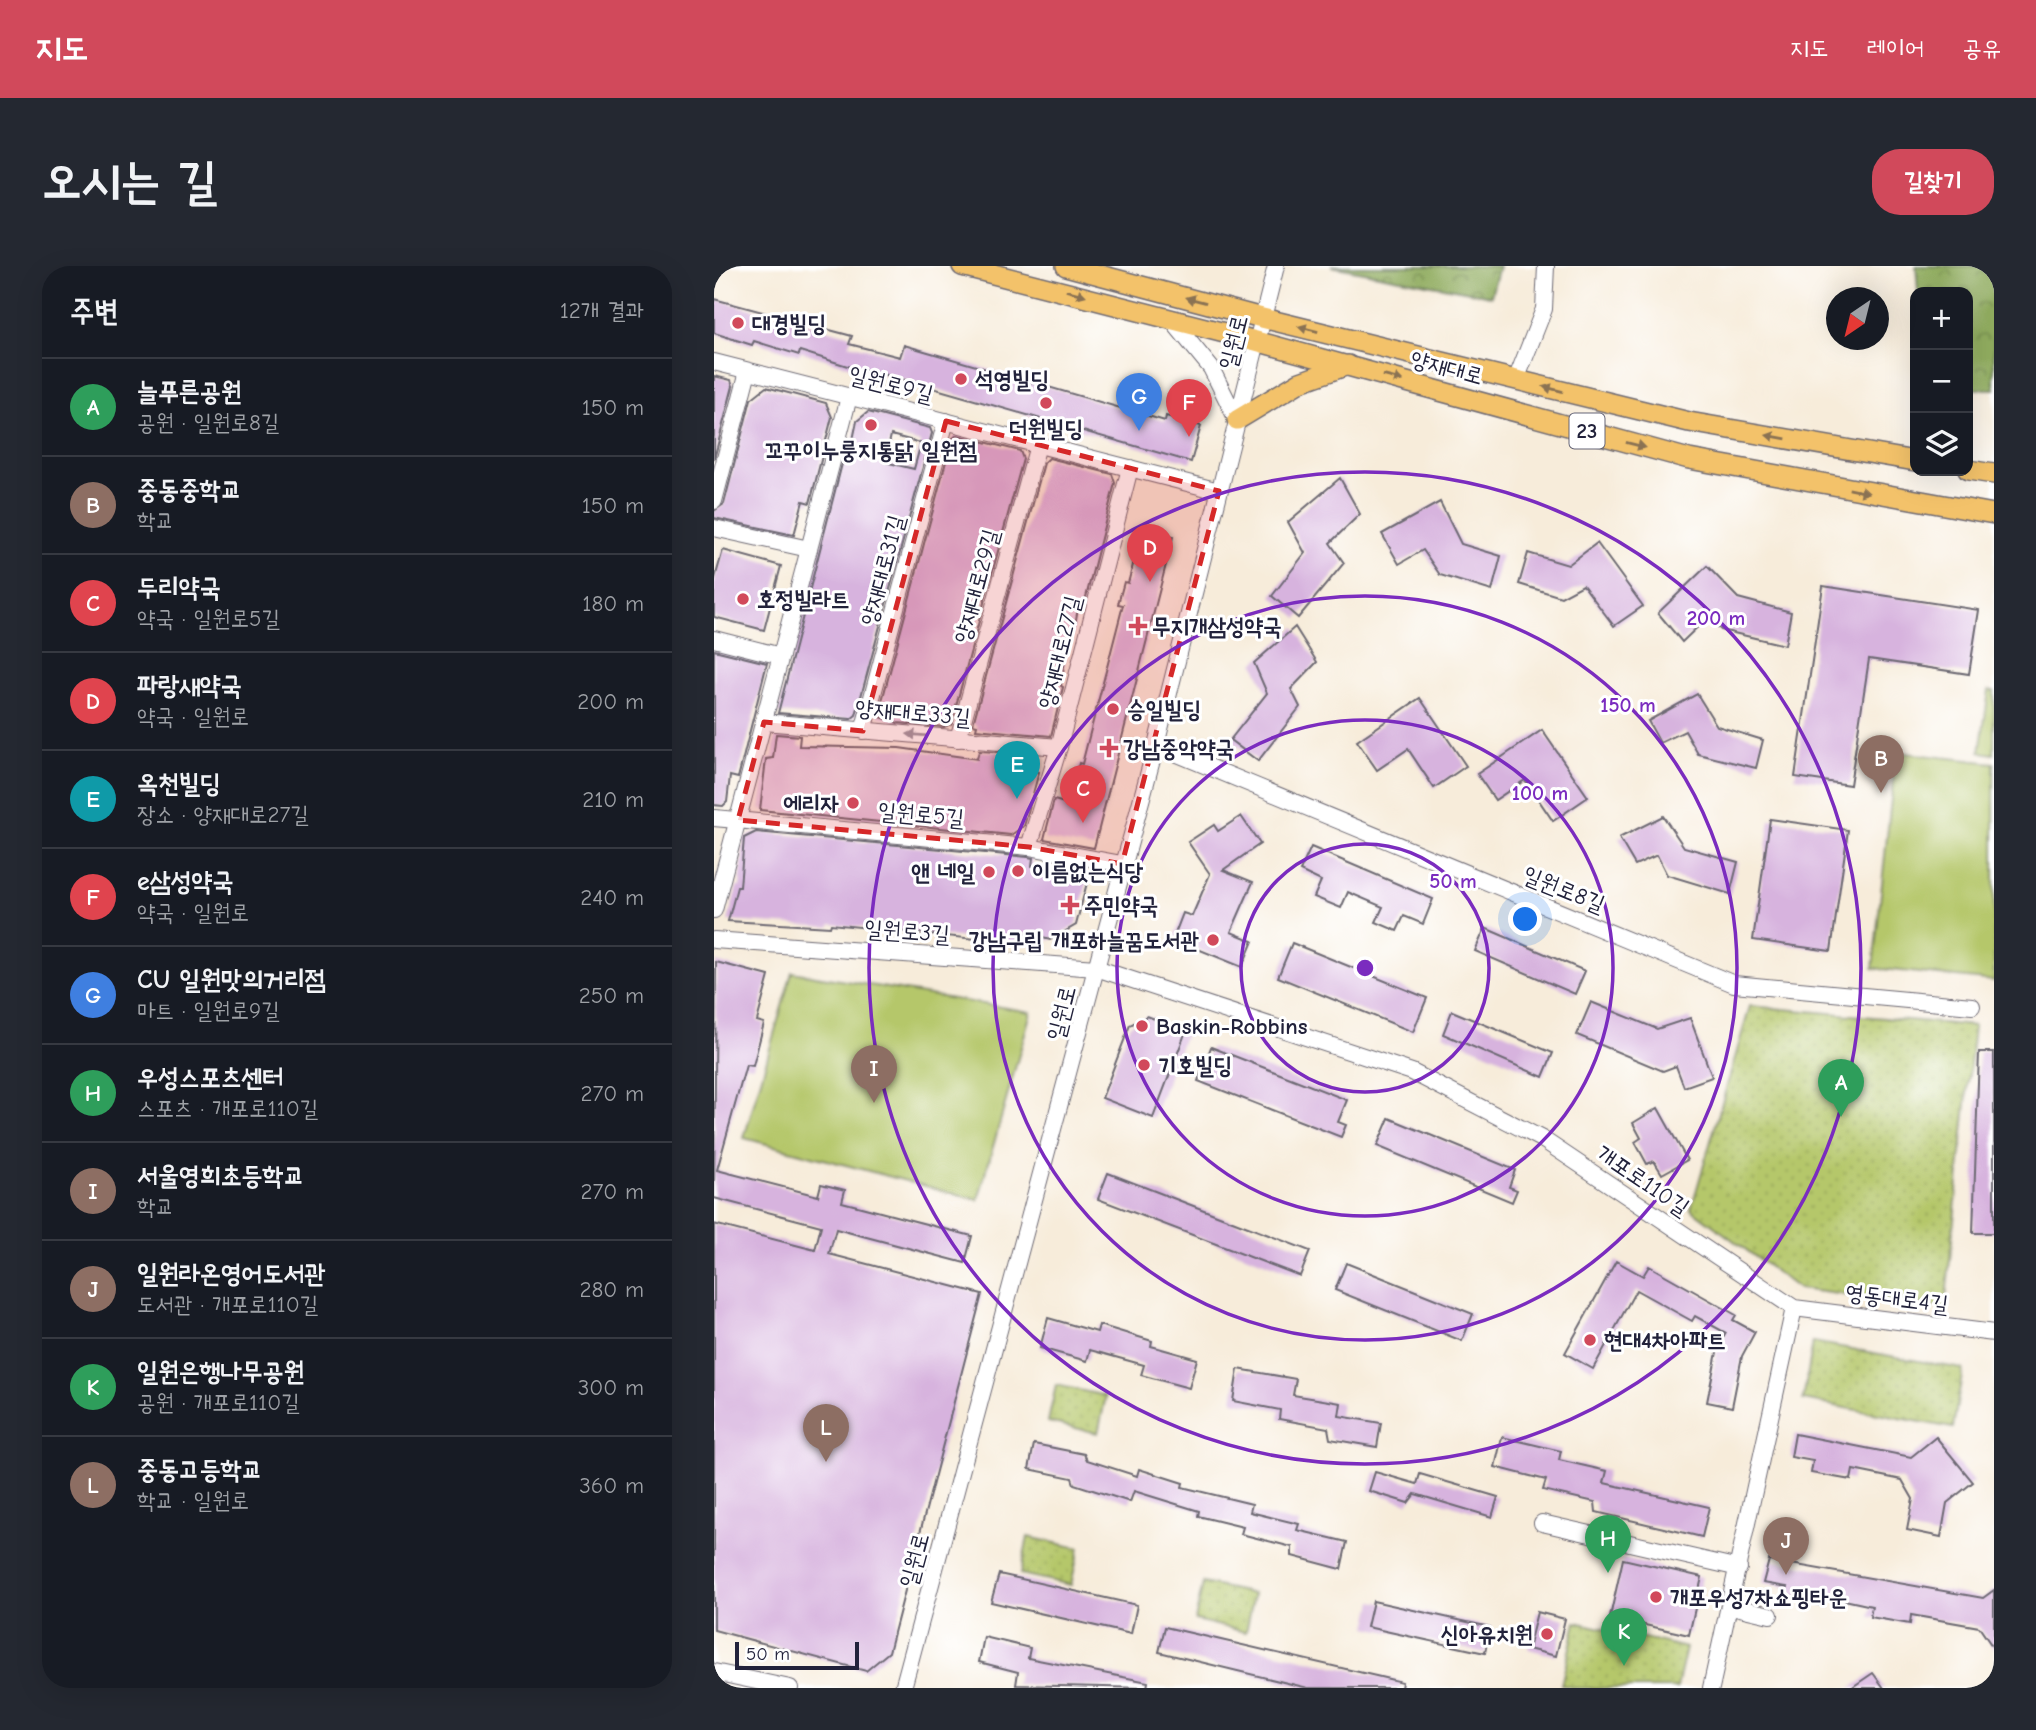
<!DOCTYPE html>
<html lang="ko">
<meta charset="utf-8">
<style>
:root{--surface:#171b24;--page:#242831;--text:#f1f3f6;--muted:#9ea1a6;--line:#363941;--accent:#d1495b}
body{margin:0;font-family:"Comic Neue","Poor Story",sans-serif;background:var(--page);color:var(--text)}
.controls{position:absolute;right:21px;top:21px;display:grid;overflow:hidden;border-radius:14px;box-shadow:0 7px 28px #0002}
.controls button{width:63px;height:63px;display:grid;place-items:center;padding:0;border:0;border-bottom:2px solid var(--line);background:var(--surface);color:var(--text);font:35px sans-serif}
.compass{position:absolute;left:1112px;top:21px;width:63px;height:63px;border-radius:50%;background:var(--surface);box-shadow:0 7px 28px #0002;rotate:215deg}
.scale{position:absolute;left:21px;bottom:18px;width:124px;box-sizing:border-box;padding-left:7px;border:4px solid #22223b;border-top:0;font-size:19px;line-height:24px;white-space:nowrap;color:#22223b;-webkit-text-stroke:5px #fff;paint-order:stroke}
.you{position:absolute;left:812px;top:654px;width:24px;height:24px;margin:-18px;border:5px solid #fff;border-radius:50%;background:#1a73e8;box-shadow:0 0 0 10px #1a73e833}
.badge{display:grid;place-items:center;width:46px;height:46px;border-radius:50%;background:var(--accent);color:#fff;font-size:23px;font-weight:700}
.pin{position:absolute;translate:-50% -58px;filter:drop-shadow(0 2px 4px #0008)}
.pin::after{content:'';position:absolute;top:37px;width:24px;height:21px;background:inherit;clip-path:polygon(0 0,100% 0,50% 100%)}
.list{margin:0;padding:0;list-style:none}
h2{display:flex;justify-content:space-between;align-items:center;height:91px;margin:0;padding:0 28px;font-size:30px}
h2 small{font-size:23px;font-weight:400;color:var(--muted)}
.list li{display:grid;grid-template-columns:46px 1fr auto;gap:21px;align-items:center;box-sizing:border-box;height:98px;padding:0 28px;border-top:2px solid var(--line)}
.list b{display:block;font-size:26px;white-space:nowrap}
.list p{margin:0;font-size:23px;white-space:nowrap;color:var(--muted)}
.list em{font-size:23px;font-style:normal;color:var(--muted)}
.icon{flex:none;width:38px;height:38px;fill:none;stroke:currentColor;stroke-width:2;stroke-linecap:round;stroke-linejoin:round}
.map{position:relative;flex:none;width:1280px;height:1422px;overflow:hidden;border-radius:28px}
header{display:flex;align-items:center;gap:42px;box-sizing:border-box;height:98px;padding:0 35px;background:var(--accent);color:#fff}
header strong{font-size:33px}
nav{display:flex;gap:38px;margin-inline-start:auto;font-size:24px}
.intro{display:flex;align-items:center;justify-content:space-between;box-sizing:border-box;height:168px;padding:0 42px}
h1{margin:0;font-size:49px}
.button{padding:18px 32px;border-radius:28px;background:var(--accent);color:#fff;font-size:24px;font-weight:700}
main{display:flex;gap:42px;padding:0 42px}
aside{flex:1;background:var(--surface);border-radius:28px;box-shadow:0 7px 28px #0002}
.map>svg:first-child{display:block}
.grass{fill:url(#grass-dots);stroke:#6c7452;stroke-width:2}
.forest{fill:url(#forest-crowns);stroke:#59674c;stroke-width:2}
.garden{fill:#b5c76a;stroke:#6c7452;stroke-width:2}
.building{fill:#d7b3de;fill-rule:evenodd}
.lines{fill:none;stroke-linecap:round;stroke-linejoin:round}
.minor-casing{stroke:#6d6973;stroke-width:18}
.major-casing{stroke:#6d6973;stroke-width:22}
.minor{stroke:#fff;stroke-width:16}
.major{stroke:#f3c26a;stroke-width:19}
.oneway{fill:#8a7252}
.oneway2{fill:#9c9ca7}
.marked{fill:#d62828;fill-opacity:0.2;stroke:#d62828;stroke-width:5;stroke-dasharray:14 9;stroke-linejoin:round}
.ring{fill:none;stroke:#7b2cbf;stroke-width:3.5}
.poi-dot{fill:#d1495b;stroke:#fff;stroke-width:2.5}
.labels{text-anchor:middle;stroke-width:6;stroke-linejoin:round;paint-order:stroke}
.shield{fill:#fff;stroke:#646476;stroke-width:2}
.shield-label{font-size:21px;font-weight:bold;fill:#22223b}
.poi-label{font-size:23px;font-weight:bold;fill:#22223b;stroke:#fff;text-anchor:start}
.street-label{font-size:23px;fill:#22223b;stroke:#fff}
.centre{fill:#7b2cbf;stroke:#fff;stroke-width:3.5}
.ring-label{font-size:21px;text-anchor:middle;font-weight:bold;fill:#7b2cbf;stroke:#fff;stroke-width:6;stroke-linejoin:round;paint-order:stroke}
</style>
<header>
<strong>지도</strong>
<nav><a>지도</a><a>레이어</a><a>공유</a></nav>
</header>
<div class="intro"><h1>오시는 길</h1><a class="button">길찾기</a></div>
<main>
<aside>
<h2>주변<small>12개 결과</small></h2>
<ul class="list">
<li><span class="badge" style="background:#2e9e5b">A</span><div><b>늘푸른공원</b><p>공원 · 일원로8길</p></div><em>150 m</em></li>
<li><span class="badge" style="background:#8d6e63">B</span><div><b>중동중학교</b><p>학교</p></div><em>150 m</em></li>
<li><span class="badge" style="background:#e0444e">C</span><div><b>두리약국</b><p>약국 · 일원로5길</p></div><em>180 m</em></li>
<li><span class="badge" style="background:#e0444e">D</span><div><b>파랑새약국</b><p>약국 · 일원로</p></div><em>200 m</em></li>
<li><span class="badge" style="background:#0f9aa8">E</span><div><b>옥천빌딩</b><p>장소 · 양재대로27길</p></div><em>210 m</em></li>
<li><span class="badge" style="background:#e0444e">F</span><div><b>e삼성약국</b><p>약국 · 일원로</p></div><em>240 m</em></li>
<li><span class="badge" style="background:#3f7fe0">G</span><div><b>CU 일원맛의거리점</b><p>마트 · 일원로9길</p></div><em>250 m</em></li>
<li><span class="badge" style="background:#2e9e5b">H</span><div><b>우성스포츠센터</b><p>스포츠 · 개포로110길</p></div><em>270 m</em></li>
<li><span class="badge" style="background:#8d6e63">I</span><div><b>서울영희초등학교</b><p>학교</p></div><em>270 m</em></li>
<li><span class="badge" style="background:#8d6e63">J</span><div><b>일원라온영어도서관</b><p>도서관 · 개포로110길</p></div><em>280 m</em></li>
<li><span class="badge" style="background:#2e9e5b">K</span><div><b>일원은행나무공원</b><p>공원 · 개포로110길</p></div><em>300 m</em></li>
<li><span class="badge" style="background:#8d6e63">L</span><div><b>중동고등학교</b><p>학교 · 일원로</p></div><em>360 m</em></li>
</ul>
</aside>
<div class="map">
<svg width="1280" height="1422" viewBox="0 0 1280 1422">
<defs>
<pattern id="grass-dots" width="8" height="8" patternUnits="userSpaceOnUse" patternTransform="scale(1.75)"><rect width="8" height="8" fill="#b5c76a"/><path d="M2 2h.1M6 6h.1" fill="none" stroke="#9bab5d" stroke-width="1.8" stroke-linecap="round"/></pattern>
<pattern id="forest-crowns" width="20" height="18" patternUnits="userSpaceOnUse" patternTransform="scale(1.75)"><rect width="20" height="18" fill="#90ac5e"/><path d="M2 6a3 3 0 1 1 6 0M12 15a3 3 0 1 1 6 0" fill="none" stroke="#758c4f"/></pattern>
</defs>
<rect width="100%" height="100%" fill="#fff"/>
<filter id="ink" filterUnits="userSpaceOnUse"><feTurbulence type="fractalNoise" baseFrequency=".0143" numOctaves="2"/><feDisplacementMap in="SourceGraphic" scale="14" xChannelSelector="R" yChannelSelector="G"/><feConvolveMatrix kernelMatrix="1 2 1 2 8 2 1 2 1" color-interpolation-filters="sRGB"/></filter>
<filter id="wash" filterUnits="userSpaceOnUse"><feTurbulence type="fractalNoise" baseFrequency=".00686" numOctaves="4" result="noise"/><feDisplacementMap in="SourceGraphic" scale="28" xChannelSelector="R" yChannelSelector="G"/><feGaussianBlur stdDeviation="1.57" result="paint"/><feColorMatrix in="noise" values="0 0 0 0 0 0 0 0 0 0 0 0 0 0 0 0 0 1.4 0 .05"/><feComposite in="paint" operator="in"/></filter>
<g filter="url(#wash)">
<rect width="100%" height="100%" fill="#f7ecda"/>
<!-- grass -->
<g class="grass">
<path d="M1036 740 1260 760 1231 1042 1085 1023 977 943Z"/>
<path d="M1099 1076 1249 1103 1239 1162 1089 1134Z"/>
<path d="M342 1119 392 1130 384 1167 334 1156Z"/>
<path d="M314 1271 365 1282 357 1319 306 1308Z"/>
<path d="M489 1317 540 1328 532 1366 481 1354Z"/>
<path d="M862 1356 972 1382 963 1422H862L847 1419Z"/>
</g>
<!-- forest -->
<g class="forest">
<path d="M617 0H785L777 30Z"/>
<path d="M1202 0H1280V123H1254V26H1204Z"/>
</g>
<!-- garden -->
<g class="garden">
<path d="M1275 424 1280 425V488L1266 486Z"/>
<path d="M1182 486 1280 497V715L1159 702Z"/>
<path d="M78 706 317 746 264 934 30 872Z"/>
</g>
<g id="blocks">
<!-- building -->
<g class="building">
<path d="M0 33 138 70 135 78 186 91 190 79 451 155 452 150 487 160 477 196 177 110 143 103 86 85 85 89 40 75 38 79 0 67Z"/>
<path d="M0 110 17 114 19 120 0 193Z"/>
<path d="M52 121 112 137 118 151 96 237 89 235 80 269 0 252V245L10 238 37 133Z"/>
<path d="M154 146 216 162 218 167 142 449 137 453 64 447 131 186 136 188 143 155ZM177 169 207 177 200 203 171 196Z"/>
<path d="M243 169 306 185 309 193 237 458 230 461 184 457 164 450 238 173Z"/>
<path d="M335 192 398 208 401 217 369 343 364 342 358 376 354 375 347 420 349 421 337 470 262 463 263 459 259 458 330 197Z"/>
<path d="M626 212 646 248 616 277 630 297 584 352 558 330 591 287 574 256Z"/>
<path d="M726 236 747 278 787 290 778 325 726 309 709 284 685 298 668 268Z"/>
<path d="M429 262 459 271 380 582 330 573 340 534 354 538 365 497 368 498 409 339 404 338 410 316 414 317Z"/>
<path d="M883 277 929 340 900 360 869 319 847 331 805 318 814 287 854 299Z"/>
<path d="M9 284 67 300 50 364 0 351V316Z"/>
<path d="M993 300 1024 332 1077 346 1071 379 1007 364 994 351 968 376 944 347Z"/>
<path d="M1109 320 1265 344 1255 408 1155 393 1136 519 1081 511Z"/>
<path d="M581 361 603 396 577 423 586 441 544 495 516 474 553 427 540 397Z"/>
<path d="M0 384 53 397 24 512 16 510 13 536 9 540 0 539Z"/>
<path d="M983 428 1003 460 1049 474 1042 502 984 488 971 465 946 477 934 455Z"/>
<path d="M706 432 752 500 720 522 694 483 663 504 643 475Z"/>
<path d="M828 464 874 531 839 555 811 514 781 534 763 508Z"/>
<path d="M62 468 86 470 85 480 185 482 263 493 265 485 285 486 284 496 325 506 310 560 297 569 46 544 52 493 59 492Z"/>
<path d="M527 550 546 578 509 604 539 616 517 666 539 675 528 701 459 673 469 647 478 650 496 608 474 576 500 559 504 565Z"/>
<path d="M949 550 970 581 1024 596 1016 628 953 609 943 589 921 599 905 572Z"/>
<path d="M1056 553 1134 564 1117 685 1039 674Z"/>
<path d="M42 566 314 591 319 592 318 600 375 609 362 659 336 674 310 667 309 678 117 658 116 661 14 655 23 621H26L30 572Z"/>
<path d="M597 581 719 633 709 658 690 650 683 665 662 656 669 641 634 626 627 642 600 631 607 615 586 605Z"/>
<path d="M771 662 871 705 861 728 761 685Z"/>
<path d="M578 677 713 732 699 766 564 711Z"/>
<path d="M2 696 55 710 43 755 50 757 39 800 32 799 3 904 104 930 107 918 131 924 128 936 258 970 251 997 122 963 115 988 268 1028 175 1386 152 1405 0 1364V958L101 984 107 960 0 932Z"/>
<path d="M877 736 943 763 976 752 998 811 970 821 962 800 949 805 863 769Z"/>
<path d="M738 745 839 787 829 811 729 768Z"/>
<path d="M433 750 472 765 439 852 388 832 416 759Z"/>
<path d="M497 781 633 834 624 856 632 859 627 871 484 815Z"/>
<path d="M1265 786H1280V967H1259Z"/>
<path d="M944 842 973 894 948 908 940 895 933 898 921 876 927 872 919 857Z"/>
<path d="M675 852 801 904 795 921 803 924 798 936 663 880Z"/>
<path d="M394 907 596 985 586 1010 384 933Z"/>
<path d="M902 995 929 1010 935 1000 1022 1049 1019 1054 1041 1066 1028 1090 1018 1141 993 1136 1004 1081 1012 1067 981 1050 978 1055 922 1024 879 1103 851 1087Z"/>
<path d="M632 997 759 1048 748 1075 621 1024Z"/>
<path d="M334 1052 383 1066 385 1059 438 1075 437 1080 483 1093 475 1122 427 1109 430 1099 376 1084 373 1095 326 1082Z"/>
<path d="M524 1103 582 1113 579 1129 627 1137 625 1150 667 1157 663 1181 616 1173 614 1162 565 1153 566 1144 519 1135Z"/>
<path d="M1081 1168 1197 1191 1222 1171 1259 1216 1233 1237 1227 1271 1193 1264 1199 1233 1188 1214 1139 1204 1137 1214 1097 1207 1099 1195 1077 1191Z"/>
<path d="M788 1171 847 1185 845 1194 893 1205 890 1217 995 1241 988 1271 882 1246 881 1236 829 1224 832 1214 781 1201Z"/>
<path d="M320 1178 370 1188 373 1194 423 1210 425 1203 469 1217 468 1221 538 1238 536 1246 585 1258 583 1264 633 1276 627 1303 578 1290V1281L527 1268 529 1261 484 1250 485 1245 420 1225 416 1236 360 1218 358 1212 315 1203Z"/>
<path d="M661 1206 703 1218 706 1208 784 1231 778 1251 701 1228 694 1237 655 1225Z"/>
<path d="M909 1293 988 1311 975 1369 896 1351Z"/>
<path d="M1055 1294 1269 1332 1280 1324V1383L1265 1361 1197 1349 1196 1358 1156 1351 1158 1340 1112 1330 1110 1340 1070 1332 1073 1321 1049 1317Z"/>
<path d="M285 1308 423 1339 417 1368 277 1336Z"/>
<path d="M659 1335 776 1361 771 1387 653 1361Z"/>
<path d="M823 1346 851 1353 842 1390 814 1383Z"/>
<path d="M451 1361 688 1416 687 1422H594L445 1386Z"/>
<path d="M270 1371 316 1382 314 1392 434 1416 433 1422 302 1419 304 1406 265 1396Z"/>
<path d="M1159 1407 1170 1422H1137Z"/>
</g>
</g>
</g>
<g filter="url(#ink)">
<use href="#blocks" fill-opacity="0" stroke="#6d6973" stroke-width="2"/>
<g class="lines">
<defs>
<g id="minor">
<path d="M456 52 497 102 523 154"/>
<path d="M0 96 505 225"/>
<path d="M802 114 830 43 832 0"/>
<path d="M0 235 34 105"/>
<path d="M0 262 95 283"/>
<path d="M0 373 67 390"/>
<path d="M50 456 345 481"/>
<path d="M149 465 232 155"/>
<path d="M244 473 324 179"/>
<path d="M442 479 1020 718 1258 740"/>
<path d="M0 552 315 581 408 598"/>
<path d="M315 581 345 481 416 202"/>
<path d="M0 644 135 131"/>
<path d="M0 674 382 702 698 806 828 873 1080 1042 1280 1067"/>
<path d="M828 1257 1025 1302"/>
<path d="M1017 1340 1056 1349"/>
<path d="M0 1406 76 1422"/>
<path d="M189 1422 442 479 562 0"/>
<path d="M997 1422 1080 1042"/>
</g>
<g id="major">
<path d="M248 0 542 75 975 193 1280 248"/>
<path d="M352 0 548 52 975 156 1201 195"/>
<path d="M523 154 586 116 634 99"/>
<path d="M1254 204 1280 208"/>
</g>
</defs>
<!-- minor casing -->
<use href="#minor" class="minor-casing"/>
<!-- major casing -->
<use href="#major" class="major-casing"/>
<!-- minor -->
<use href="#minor" class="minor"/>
<!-- major -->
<use href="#major" class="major"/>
</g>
<!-- one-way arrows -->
<defs><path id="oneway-solid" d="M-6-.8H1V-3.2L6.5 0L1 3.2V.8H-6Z" transform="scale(1.75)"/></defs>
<g class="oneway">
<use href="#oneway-solid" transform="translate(362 27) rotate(15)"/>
<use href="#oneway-solid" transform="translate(482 34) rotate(-165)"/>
<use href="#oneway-solid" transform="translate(594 63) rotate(-166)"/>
<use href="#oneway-solid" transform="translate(679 112) rotate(15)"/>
<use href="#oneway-solid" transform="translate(839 123) rotate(-166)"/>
<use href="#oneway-solid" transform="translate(1062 171) rotate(-170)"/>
<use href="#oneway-solid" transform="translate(922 179) rotate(15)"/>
<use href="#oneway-solid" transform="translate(1145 225) rotate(11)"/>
</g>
<use class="oneway2" href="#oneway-solid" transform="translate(203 469) rotate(-175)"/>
</g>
<!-- marked area -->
<path class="marked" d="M232 155 505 225 408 598 315 581 24 554 50 456 149 465Z"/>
<!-- distance rings -->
<g class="ring">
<circle cx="651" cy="702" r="124"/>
<circle cx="651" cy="702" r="248"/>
<circle cx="651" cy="702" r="372"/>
<circle cx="651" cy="702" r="496"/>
</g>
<!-- markers -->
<g class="poi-dot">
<circle cx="24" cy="57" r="7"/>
<circle cx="247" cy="113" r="7"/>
<circle cx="332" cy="137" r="7"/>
<circle cx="157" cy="159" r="7"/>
<circle cx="29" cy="333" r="7"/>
<path d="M420.5 349.5h7v7h7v7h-7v7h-7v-7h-7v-7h7z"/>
<circle cx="399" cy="443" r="7"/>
<path d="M391.5 471.5h7v7h7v7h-7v7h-7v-7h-7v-7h7z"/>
<circle cx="139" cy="537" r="7"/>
<circle cx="304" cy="605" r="7"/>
<circle cx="275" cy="606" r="7"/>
<path d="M352.5 628.5h7v7h7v7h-7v7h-7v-7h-7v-7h7z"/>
<circle cx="499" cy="674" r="7"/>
<circle cx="428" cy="760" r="7"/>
<circle cx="430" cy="799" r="7"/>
<circle cx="876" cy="1074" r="7"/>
<circle cx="942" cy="1331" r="7"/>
<circle cx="833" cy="1368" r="7"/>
</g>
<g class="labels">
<!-- shield labels -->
<rect class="shield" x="855.5" y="147.5" width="35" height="35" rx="5"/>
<g class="shield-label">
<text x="873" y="172">23</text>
</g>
<!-- poi labels -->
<g class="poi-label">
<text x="38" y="65">대경빌딩</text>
<text x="261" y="121">석영빌딩</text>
<text x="332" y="170" text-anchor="middle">더원빌딩</text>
<text x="157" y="192" text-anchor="middle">꼬꾸이누룽지통닭 일원점</text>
<text x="43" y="341">호정빌라트</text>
<text x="438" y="368">무지개삼성약국</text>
<text x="413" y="451">승일빌딩</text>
<text x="409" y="490">강남중악약국</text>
<text x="125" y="545" text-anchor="end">에리자</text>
<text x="318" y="613">이름없는식당</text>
<text x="261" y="614" text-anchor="end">앤 네일</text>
<text x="370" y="647">주민약국</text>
<text x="485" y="682" text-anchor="end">강남구립 개포하늘꿈도서관</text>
<text x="442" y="768">Baskin-Robbins</text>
<text x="444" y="807">기호빌딩</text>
<text x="890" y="1082">현대4차아파트</text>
<text x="956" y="1339">개포우성7차쇼핑타운</text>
<text x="819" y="1376" text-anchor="end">신아유치원</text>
</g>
<!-- street labels -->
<g class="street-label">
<text transform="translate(519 76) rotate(-76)" y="8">일원로</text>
<text transform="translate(733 101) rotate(15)" y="8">양재대로</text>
<text transform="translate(177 118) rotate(14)" y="8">일원로9길</text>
<text transform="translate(168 304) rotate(-75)" y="8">양재대로31길</text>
<text transform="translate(262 320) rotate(-75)" y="8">양재대로29길</text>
<text transform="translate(345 386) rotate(-76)" y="8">양재대로27길</text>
<text transform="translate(199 446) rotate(5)" y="8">양재대로33길</text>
<text transform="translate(207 548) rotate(5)" y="8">일원로5길</text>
<text transform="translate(850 623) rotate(22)" y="8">일원로8길</text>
<text transform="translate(193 665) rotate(4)" y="8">일원로3길</text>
<text transform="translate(347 747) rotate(-76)" y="8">일원로</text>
<text transform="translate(929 914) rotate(34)" y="8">개포로110길</text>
<text transform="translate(1183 1032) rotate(7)" y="8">영동대로4길</text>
<text transform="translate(200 1294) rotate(-75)" y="8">일원로</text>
</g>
</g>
<circle cx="651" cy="702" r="10" class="centre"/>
<g class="ring-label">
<text x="1002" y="359">200 m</text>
<text x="914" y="446">150 m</text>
<text x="826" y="534">100 m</text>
<text x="739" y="622">50 m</text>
</g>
</svg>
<div class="controls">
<button>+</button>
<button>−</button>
<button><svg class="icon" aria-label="layers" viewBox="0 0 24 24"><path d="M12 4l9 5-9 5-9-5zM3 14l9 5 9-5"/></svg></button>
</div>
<svg class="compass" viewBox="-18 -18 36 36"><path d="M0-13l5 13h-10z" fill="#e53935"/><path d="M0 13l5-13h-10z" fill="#9ea1a6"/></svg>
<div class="scale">50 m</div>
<div class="you"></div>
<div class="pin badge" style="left:1127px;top:851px;background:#2e9e5b">A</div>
<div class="pin badge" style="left:1167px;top:527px;background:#8d6e63">B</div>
<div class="pin badge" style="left:369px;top:557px;background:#e0444e">C</div>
<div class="pin badge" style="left:436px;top:316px;background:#e0444e">D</div>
<div class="pin badge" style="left:303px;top:533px;background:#0f9aa8">E</div>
<div class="pin badge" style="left:475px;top:171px;background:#e0444e">F</div>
<div class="pin badge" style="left:425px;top:165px;background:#3f7fe0">G</div>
<div class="pin badge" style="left:894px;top:1307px;background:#2e9e5b">H</div>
<div class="pin badge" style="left:160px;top:837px;background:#8d6e63">I</div>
<div class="pin badge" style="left:1072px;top:1309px;background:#8d6e63">J</div>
<div class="pin badge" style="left:910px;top:1400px;background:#2e9e5b">K</div>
<div class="pin badge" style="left:112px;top:1196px;background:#8d6e63">L</div>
</div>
</main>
